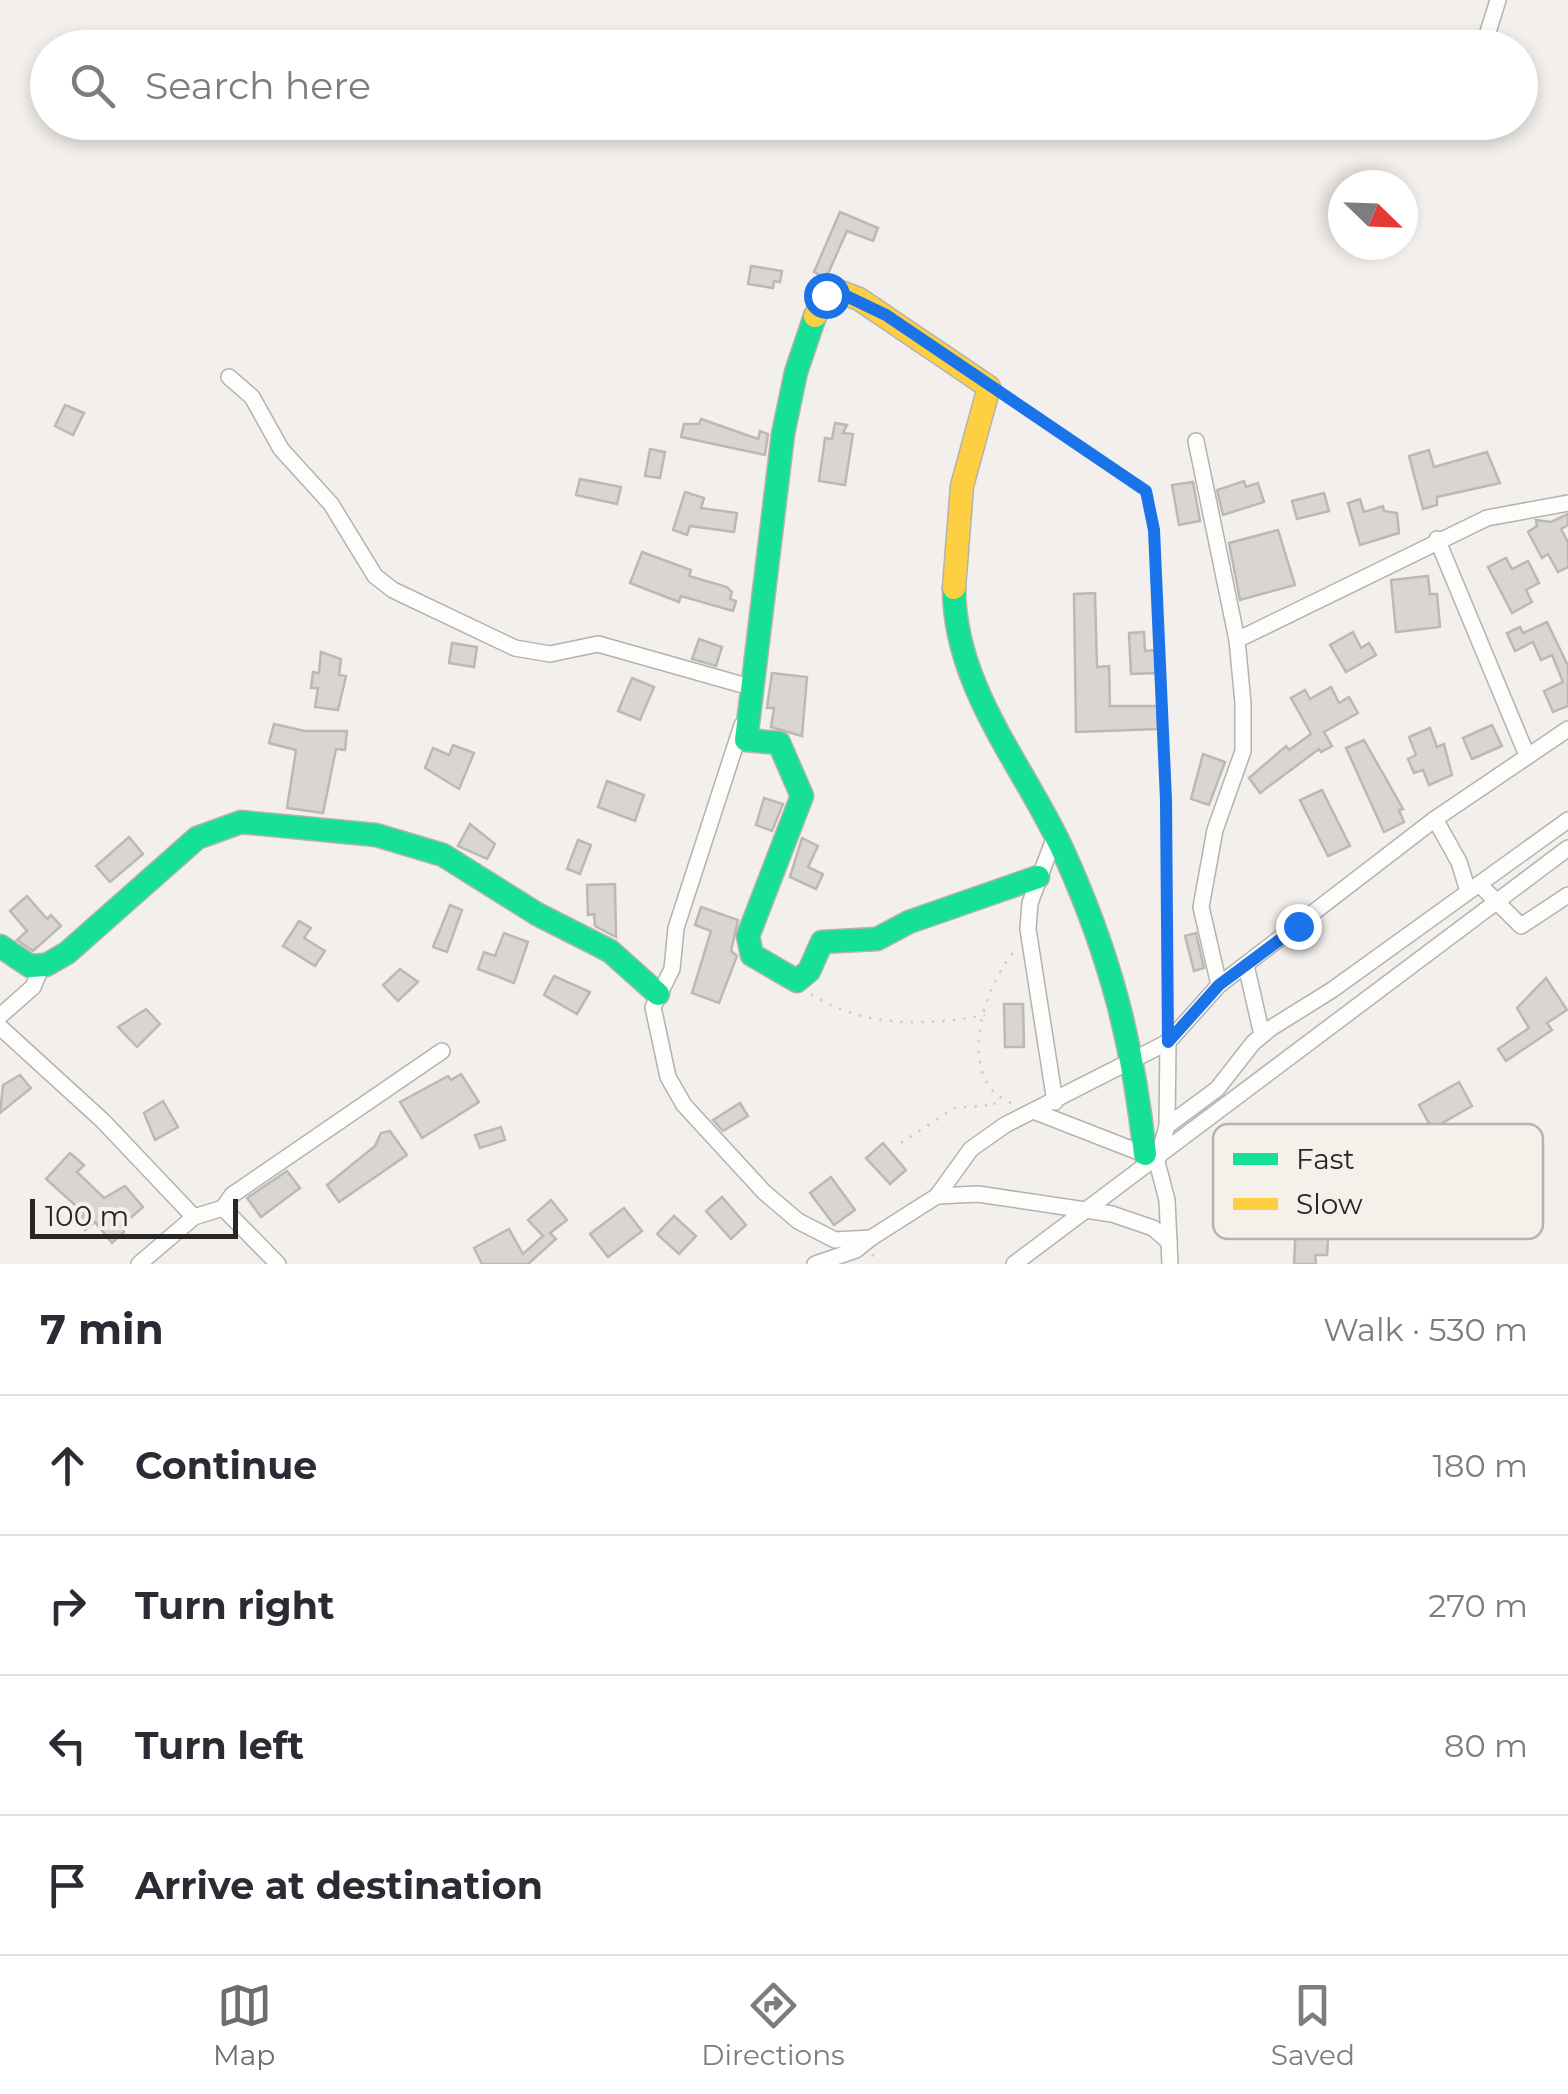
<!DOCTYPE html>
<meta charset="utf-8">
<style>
:root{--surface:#fff;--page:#f7f7f7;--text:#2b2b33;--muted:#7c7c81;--line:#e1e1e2;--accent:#6f6c6a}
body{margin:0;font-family:Montserrat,sans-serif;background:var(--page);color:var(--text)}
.compass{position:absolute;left:1328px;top:170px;width:90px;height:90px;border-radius:50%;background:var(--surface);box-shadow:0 5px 15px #0003;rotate:113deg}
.scale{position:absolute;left:30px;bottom:25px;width:208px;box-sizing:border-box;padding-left:10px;border:5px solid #282624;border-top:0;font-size:28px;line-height:35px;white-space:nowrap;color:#282624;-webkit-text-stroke:8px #f5f0e9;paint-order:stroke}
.stop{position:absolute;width:30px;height:30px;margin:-22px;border:8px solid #1a73e8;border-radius:50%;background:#fff}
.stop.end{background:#1a73e8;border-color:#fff;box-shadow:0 2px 10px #0008}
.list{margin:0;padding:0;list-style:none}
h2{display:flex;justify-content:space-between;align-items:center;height:130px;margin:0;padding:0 40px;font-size:42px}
h2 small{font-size:32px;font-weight:400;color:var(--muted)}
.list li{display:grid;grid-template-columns:65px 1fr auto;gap:30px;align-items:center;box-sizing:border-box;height:140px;padding:0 40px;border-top:2px solid var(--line)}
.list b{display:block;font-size:38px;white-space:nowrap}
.list em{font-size:32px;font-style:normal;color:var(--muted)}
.icon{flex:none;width:55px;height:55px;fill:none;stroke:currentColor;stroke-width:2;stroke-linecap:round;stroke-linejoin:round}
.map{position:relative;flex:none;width:1568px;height:1264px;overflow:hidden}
.search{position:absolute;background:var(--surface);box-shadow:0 5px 15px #0003;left:30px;right:30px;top:30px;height:110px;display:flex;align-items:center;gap:25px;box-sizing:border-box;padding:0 35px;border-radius:55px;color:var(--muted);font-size:38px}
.sheet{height:690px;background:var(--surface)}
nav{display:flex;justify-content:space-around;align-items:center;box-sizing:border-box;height:140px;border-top:2px solid var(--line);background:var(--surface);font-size:28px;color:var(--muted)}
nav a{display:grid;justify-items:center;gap:5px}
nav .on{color:var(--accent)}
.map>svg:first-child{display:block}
.building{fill:#d8d5d2;stroke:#bbb9b7;stroke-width:2.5}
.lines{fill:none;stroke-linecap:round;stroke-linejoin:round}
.street-casing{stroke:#b4b2b0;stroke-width:18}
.fast-casing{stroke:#b4b2b0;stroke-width:25}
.slow-casing{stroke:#b4b2b0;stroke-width:25}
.path{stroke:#cecdcc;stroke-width:2.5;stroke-dasharray:2.5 8;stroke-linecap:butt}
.street{stroke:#fdfdfc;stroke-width:15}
.fast{stroke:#16e098;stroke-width:22}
.slow{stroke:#ffcf43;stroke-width:22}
.route{stroke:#1a73e8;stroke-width:12}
.key{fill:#f5f0e9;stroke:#b8b3ae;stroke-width:2.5}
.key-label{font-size:28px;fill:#282624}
</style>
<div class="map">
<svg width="1568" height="1264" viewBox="0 0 1568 1264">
<rect width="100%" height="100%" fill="#f2efec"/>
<!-- building -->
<g class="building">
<path d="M840 212 878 228 873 241 847 231 826 278 814 272Z"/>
<path d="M751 266 782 271 780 282 774 281 773 288 748 284Z"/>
<path d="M65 405 84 413 73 435 55 426Z"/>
<path d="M701 419 758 439 760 431 768 434 765 455 681 437 684 424H699Z"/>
<path d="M835 423 847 425 843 433 853 434 845 485 819 481 825 438 832 439Z"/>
<path d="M650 449 665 452 660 478 645 476Z"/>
<path d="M1429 450 1434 467 1487 452 1500 483 1437 497V505L1423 509 1409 456Z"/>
<path d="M580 479 621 487 617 504 576 495Z"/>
<path d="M1244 481 1246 487 1258 483 1264 502 1223 515 1217 490Z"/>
<path d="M1193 482 1200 521 1179 525 1172 485Z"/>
<path d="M685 492 704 498 701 508 737 513 734 532 690 526 687 535 673 530Z"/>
<path d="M1324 493 1329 511 1297 519 1292 501Z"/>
<path d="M1360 499 1364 512 1383 506 1384 511 1397 513 1399 533 1360 545 1348 503Z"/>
<path d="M1568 514V525L1561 529 1568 542V567L1558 572 1548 554 1542 558 1528 532 1537 526 1536 520 1551 522Z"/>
<path d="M1278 530 1295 585 1240 600 1229 543Z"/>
<path d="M642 552 691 570 689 576 727 587 732 592 730 599 736 601 733 611 681 596 679 602 630 583Z"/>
<path d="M1506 558 1512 569 1528 561 1539 583 1526 590 1532 602 1512 613 1488 567Z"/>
<path d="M1428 576 1430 594H1437L1440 627 1396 632 1391 580Z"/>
<path d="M1095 593 1097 667 1109 666 1110 706H1157L1158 729 1076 732 1074 594Z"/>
<path d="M1547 622 1568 666V706L1553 712 1544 691 1563 682 1552 655 1541 660 1533 642 1515 651 1507 633 1520 627 1523 633Z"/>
<path d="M1144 632 1145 651 1155 650 1157 673 1131 674 1129 633Z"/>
<path d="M1353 632 1361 648 1369 643 1376 655 1346 672 1330 645Z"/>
<path d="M699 639 722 647 716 666 692 659Z"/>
<path d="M452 643 477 647 474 667 449 663Z"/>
<path d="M321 652 341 659 339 675 346 676 338 710 315 707 318 688H311L313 672 319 673Z"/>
<path d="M772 673 807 677 802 736 771 727 774 708H767Z"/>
<path d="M632 678 654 687 640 720 618 711Z"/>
<path d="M1331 687 1339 703 1349 697 1358 713 1324 732 1332 746 1321 752 1319 749 1260 793 1249 778 1286 746 1289 750 1311 734 1291 698 1305 690 1310 699Z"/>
<path d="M274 724 305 731H347L345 750 336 749 323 813 287 808 296 750 269 743Z"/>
<path d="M1492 725 1502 746 1472 759 1463 738Z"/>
<path d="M1430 728 1437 747 1444 744 1452 775 1429 785 1423 770 1414 773 1408 759 1416 755 1409 737Z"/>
<path d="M1364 740 1403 809 1399 810 1404 822 1384 832 1346 748Z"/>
<path d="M453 745 474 753 459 789 425 768 433 748 449 755Z"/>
<path d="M1203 754 1225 762 1209 805 1191 799Z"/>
<path d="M607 781 644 795 635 821 598 807Z"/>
<path d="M1322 790 1350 846 1328 856 1300 800Z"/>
<path d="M764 798 783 804 772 831 756 825Z"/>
<path d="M470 824 495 844 487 859 458 846Z"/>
<path d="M129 837 143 854 110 882 96 866Z"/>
<path d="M802 838 818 846 808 867 823 874 816 889 790 877Z"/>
<path d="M578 840 591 845 580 874 567 869Z"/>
<path d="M615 884 616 937 595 926 594 914 588 915 587 885Z"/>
<path d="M27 896 47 919 51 915 61 926 33 951 17 940 27 931 10 911Z"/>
<path d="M450 905 462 910 447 952 433 947Z"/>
<path d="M701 907 738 920 731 951 737 956 719 1003 692 993 711 931 695 925Z"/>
<path d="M299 921 311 928 304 938 325 951 315 966 283 946Z"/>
<path d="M504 933 528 942 514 983 478 969 484 952 495 956Z"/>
<path d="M1196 933 1204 968 1194 971 1185 936Z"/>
<path d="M400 969 418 982 398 1001 383 985Z"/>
<path d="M554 976 590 992 577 1014 544 995Z"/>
<path d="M1546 978 1567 1010 1547 1023 1552 1030 1506 1061 1498 1049 1529 1028 1517 1008Z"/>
<path d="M1004 1004H1023L1024 1047H1005Z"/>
<path d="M146 1009 160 1024 137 1047 118 1027Z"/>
<path d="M461 1074 479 1102 422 1138 400 1102 448 1076 451 1080Z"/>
<path d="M20 1075 31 1088 0 1113 3 1085Z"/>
<path d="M1459 1082 1472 1106 1432 1129 1419 1105Z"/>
<path d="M163 1101 178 1127 155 1140 144 1113Z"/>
<path d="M740 1103 748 1116 723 1131 713 1120Z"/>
<path d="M501 1127 505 1140 480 1148 475 1135Z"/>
<path d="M390 1131 407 1155 339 1202 327 1185 375 1146 381 1133Z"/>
<path d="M883 1143 906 1170 890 1184 866 1158Z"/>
<path d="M70 1153 84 1165 77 1172 104 1198 125 1186 143 1207 121 1226 124 1232 112 1243 95 1222 85 1230 77 1221 85 1214 46 1179Z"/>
<path d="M287 1171 300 1188 261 1217 247 1198Z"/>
<path d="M831 1177 855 1210 834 1225 810 1193Z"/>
<path d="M722 1197 746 1225 731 1239 706 1211Z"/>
<path d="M551 1200 567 1220 550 1233 556 1239 528 1264H482L474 1248 509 1229 523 1254 543 1236 528 1220Z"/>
<path d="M624 1208 642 1231 608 1257 590 1234Z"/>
<path d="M674 1216 696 1236 679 1254 657 1234Z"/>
<path d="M1296 1223 1329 1224 1327 1255H1315L1316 1264H1294Z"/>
</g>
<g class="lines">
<defs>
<g id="street">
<path d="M1483 48 1498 0"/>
<path d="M229 377 252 397 281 449 331 504 375 576 393 590 515 648 550 654 598 644 750 687"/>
<path d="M1196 441 1237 640 1243 703V751L1215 830 1201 907 1219 985"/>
<path d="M1437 539 1526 753"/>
<path d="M1237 640 1487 518 1568 503"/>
<path d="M742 725 676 928 672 969 653 1007 668 1077 684 1105 764 1192 798 1221 835 1240 871 1238 937 1196 978 1194 1112 1214 1153 1228 1169 1242"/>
<path d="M1435 819 1568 729"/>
<path d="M1479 884 1521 926 1568 895"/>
<path d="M1246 965 1262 1035"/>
<path d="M0 1016 33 987 41 968"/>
<path d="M0 1027 103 1121 194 1217"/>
<path d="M1168 1042 1167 1126 1157 1162 1167 1200 1170 1264"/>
<path d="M1055 1102 1028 929 1030 903 1055 836"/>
<path d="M1036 1112 1149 1156"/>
<path d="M1167 1126 1217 1089 1253 1043 1271 1028 1332 990 1568 820"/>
<path d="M937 1196 971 1149 1005 1125 1168 1042 1219 985 1435 819 1459 862 1468 891"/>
<path d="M223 1208 278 1264"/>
<path d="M139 1264 194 1217 223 1208 232 1195 442 1051"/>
<path d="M815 1264 856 1250 871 1238"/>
<path d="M1014 1264 1568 848"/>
</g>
<g id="fast">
<path d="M815 316 796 372 783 434 746 740 779 743 802 796 748 936 752 955 797 981 809 971 822 942 877 939 909 922 1038 877"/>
<path d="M954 588C954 688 1025 767 1064 853 1110 955 1133 1043 1145 1154"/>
<path d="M0 946 30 966 46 965 67 953 197 838 241 822 376 835 443 855 537 914 610 951 658 994"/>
</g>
<path id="slow" d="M815 316 829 293 838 291 859 299 989 387 962 486 954 588"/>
</defs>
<!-- street casing -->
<use href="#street" class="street-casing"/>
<!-- fast casing -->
<use href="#fast" class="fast-casing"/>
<!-- slow casing -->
<use href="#slow" class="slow-casing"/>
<!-- path -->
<g class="path">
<path d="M1005 397 1132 479 1146 491 1152 506 1166 800 1168 1021"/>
<path d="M811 994C863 1028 927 1026 985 1015"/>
<path d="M1011 1103C953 1079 984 985 1016 949"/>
<path d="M901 1143 954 1108 995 1105 993 1095"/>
<path d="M873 1254V1264"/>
</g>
<!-- street -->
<use href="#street" class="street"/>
<!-- fast -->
<use href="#fast" class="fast"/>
<!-- slow -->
<use href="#slow" class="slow"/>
</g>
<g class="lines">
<!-- route -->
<path class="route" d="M826 295 838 292 886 315 1146 491 1154 530 1166 800 1168 1042 1219 985 1298 926"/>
</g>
<!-- legend -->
<rect x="1213" y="1124" width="330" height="115" rx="15" class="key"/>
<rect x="1233" y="1153" width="45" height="12" fill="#16e098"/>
<rect x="1233" y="1198" width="45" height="12" fill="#ffcf43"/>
<g class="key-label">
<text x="1296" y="1169">Fast</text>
<text x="1296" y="1214">Slow</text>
</g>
</svg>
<svg class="compass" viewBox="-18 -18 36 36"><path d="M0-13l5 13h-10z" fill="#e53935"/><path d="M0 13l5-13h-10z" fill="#7c7c81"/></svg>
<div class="scale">100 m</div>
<div class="stop" style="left:826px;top:295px"></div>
<div class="stop end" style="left:1298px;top:926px"></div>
<div class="search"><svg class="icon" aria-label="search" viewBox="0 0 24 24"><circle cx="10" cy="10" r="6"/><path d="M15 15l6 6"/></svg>Search here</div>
</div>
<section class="sheet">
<h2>7 min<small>Walk · 530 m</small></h2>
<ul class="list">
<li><svg class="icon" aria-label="ahead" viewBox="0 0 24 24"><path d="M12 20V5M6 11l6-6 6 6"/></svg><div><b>Continue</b></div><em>180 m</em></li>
<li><svg class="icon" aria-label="right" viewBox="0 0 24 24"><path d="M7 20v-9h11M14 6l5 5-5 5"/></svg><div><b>Turn right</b></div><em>270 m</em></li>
<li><svg class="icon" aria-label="left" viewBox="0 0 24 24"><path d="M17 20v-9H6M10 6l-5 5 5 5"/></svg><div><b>Turn left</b></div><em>80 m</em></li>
<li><svg class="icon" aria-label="arrive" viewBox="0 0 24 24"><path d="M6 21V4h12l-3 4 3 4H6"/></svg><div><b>Arrive at destination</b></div></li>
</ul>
</section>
<nav>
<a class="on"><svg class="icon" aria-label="map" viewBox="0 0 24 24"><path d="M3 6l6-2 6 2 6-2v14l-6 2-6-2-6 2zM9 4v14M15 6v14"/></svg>Map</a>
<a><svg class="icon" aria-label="directions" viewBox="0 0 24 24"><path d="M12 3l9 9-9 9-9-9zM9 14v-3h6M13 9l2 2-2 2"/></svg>Directions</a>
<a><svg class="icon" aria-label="saved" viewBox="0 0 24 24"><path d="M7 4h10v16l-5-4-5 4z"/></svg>Saved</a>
</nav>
